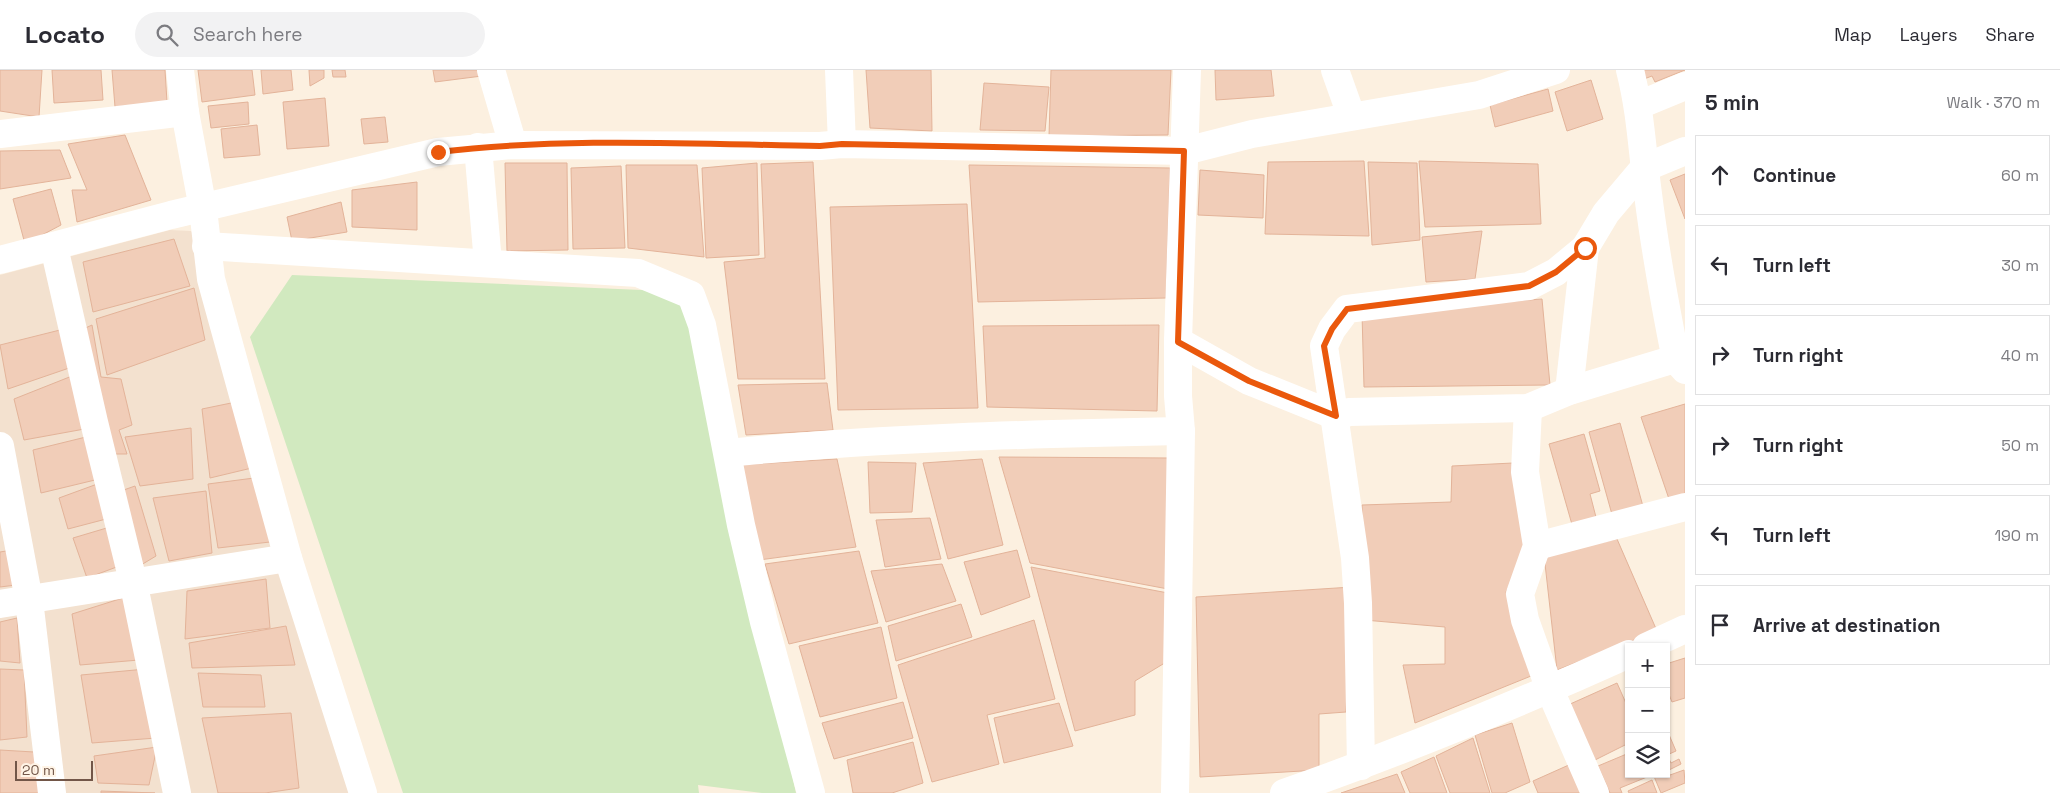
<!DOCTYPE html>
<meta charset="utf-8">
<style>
:root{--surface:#fff;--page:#f2f2f3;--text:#2b2b33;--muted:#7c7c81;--line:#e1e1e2}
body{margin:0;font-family:"Space Grotesk",sans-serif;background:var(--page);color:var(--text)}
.controls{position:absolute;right:15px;bottom:15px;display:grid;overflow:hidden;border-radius:0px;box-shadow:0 1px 4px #0004}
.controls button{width:45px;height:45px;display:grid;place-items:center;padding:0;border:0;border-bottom:1px solid var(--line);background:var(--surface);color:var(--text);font:25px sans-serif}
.scale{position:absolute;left:15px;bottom:12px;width:78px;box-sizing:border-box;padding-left:5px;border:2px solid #725648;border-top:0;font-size:14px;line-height:18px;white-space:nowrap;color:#725648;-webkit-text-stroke:4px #fff4e6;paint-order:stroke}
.stop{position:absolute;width:15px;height:15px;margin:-11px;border:4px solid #ea580c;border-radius:50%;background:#fff}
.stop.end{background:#ea580c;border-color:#fff;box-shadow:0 1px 5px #0008}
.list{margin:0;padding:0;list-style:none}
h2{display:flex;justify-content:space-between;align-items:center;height:65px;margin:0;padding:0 20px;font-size:21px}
h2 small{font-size:16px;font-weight:400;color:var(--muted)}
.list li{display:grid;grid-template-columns:32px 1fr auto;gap:15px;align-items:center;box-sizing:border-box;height:80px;margin:0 10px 10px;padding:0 10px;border:1px solid var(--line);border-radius:0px}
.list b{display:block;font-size:19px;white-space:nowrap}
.list em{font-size:16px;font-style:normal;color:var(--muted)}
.icon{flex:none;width:28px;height:28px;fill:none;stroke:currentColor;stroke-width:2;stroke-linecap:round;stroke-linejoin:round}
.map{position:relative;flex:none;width:1685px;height:723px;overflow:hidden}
header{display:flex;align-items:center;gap:30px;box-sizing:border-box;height:70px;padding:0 25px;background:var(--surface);border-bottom:1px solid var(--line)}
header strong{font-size:24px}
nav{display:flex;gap:28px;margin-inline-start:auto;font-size:18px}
.search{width:350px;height:45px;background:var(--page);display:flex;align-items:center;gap:12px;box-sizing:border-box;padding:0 18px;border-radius:28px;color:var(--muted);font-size:19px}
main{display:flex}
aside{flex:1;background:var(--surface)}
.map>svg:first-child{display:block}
.residential{fill:#f3e1cf}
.green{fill:#d1e9bf}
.building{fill:#f1cdb8;stroke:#e3b399}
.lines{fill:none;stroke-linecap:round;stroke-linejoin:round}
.minor{stroke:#fff;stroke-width:28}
.route{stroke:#ea580c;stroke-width:6}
</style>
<header>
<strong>Locato</strong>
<div class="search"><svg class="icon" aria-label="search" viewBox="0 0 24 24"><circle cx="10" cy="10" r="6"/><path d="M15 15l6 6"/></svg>Search here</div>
<nav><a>Map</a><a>Layers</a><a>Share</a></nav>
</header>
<main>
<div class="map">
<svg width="1685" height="723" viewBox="0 0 1685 723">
<rect width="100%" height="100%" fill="#fcf0e0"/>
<!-- residential -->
<path class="residential" d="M170 160 191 161 205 175 365 723H0V205Z"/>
<!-- green -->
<path class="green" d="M292 205 688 222 796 723H762L698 715 699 723H403L250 267Z"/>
<!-- building -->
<g class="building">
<path d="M0 0H42L39 47 0 41Z"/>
<path d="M52 0H101L103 30 54 33Z"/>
<path d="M112 0H165L167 32 115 37Z"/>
<path d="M198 0H252L255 25 202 32Z"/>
<path d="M261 0H291L293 20 263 24Z"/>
<path d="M309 0H324V8L310 16Z"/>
<path d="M332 0H345L346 7H333Z"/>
<path d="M433 0H481L482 6 435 12Z"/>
<path d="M866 0H931L932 61 870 58Z"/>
<path d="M1051 0H1171L1168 65 1049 66Z"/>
<path d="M1215 0H1271L1274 26 1216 30Z"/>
<path d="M1641 0H1685L1655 12 1652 6 1644 9Z"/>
<path d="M1591 10 1603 49 1567 61 1555 22Z"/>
<path d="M984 13 1049 17 1045 61 980 60Z"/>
<path d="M1548 19 1553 41 1495 57 1490 35Z"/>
<path d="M325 28 329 76 287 79 283 32Z"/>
<path d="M248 32 249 54 211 58 208 36Z"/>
<path d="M385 47 388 72 364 74 361 49Z"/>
<path d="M257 55 260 85 224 88 221 59Z"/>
<path d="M125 65 151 130 77 152 72 120H87L68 74Z"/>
<path d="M60 80 71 108 0 119V81Z"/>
<path d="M1364 91 1369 166 1265 164 1268 92Z"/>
<path d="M1419 91 1538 94 1541 154 1425 157Z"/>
<path d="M813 92 825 309H738L724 192 765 188 761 94Z"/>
<path d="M1368 92 1417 93 1420 170 1372 175Z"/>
<path d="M505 93H567L568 180 507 181Z"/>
<path d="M757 93 759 185 706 188 702 98Z"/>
<path d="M626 95H697L704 187 628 178Z"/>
<path d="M969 95 1170 98 1166 228 978 232Z"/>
<path d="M621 96 625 178 573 179 571 98Z"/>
<path d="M1200 100 1264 105 1263 148 1198 145Z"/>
<path d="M1685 104V149L1670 110Z"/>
<path d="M417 112V160L352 157V120Z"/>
<path d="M51 119 61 155 25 174 13 129Z"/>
<path d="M341 132 347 162 292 171 287 147Z"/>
<path d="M967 134 978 338 838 340 830 137Z"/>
<path d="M1482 161 1475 209 1426 212 1422 167Z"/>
<path d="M174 169 190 216 93 242 83 192Z"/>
<path d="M194 218 205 270 107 305 96 249Z"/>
<path d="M1542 229 1550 315 1364 317 1362 243Z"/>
<path d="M92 255 101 307 121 309 132 355 119 360 127 384H106L81 260Z"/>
<path d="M1159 255 1157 341 987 337 983 256Z"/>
<path d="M68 258 75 296 8 319 0 275Z"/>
<path d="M72 306 90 358 24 370 14 329Z"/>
<path d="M827 313 833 360 746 365 738 315Z"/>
<path d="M236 332 256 397 210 408 202 339Z"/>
<path d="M1685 334V425L1669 429 1641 347Z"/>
<path d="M1620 353 1644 440 1613 448 1589 362Z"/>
<path d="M191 358 193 409 140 416 125 367Z"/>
<path d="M1584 364 1600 421 1590 424 1597 451 1573 458 1549 374Z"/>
<path d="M86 367 95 410 41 423 33 380Z"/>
<path d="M999 387 1170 388 1168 519 1030 493Z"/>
<path d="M837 389 856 477 759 490 739 395Z"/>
<path d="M982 389 1003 475 948 489 923 393Z"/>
<path d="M868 392 916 393 912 442 870 443Z"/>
<path d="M1513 393 1530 474 1506 522 1536 604 1415 653 1403 595 1445 594V557L1364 550 1362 435 1451 432 1452 396Z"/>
<path d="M254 408 270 472 218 478 208 414Z"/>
<path d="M100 413 110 448 68 459 59 428Z"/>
<path d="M135 416 156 486 136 498 118 422Z"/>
<path d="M206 421 212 483 169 491 153 428Z"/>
<path d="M930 448 941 489 885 497 876 450Z"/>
<path d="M110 457 122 495 87 508 73 468Z"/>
<path d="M1617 469 1657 561 1557 600 1544 485Z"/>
<path d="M12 480 16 515 0 517V482Z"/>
<path d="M1017 480 1030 527 981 545 964 492Z"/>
<path d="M859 481 878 553 789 574 765 494Z"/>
<path d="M942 494 956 531 886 552 871 501Z"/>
<path d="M1031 497 1168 523V591L1135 611V645L1075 661Z"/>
<path d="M266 509 270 558 185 569 187 521Z"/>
<path d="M1352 517 1346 642 1319 644V700L1200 707 1196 527Z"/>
<path d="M126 527 139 590 80 595 72 544Z"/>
<path d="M961 534 972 567 896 591 888 556Z"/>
<path d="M17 548 20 593 0 591V552Z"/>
<path d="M1034 550 1055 629 987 645 999 694 932 712 898 595Z"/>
<path d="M286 556 295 595 192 598 189 573Z"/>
<path d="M881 557 897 628 820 647 799 576Z"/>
<path d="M1685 588V628L1672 632 1666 617V594Z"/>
<path d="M0 599 24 600 27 667 0 670Z"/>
<path d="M146 599 156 668 92 673 81 605Z"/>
<path d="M198 603 261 605 265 637H203Z"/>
<path d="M1617 613 1629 640V673L1593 691 1568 635Z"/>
<path d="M903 632 913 668 834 689 822 653Z"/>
<path d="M1059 633 1073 676 1004 693 994 648Z"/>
<path d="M291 643 299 718 265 723H218L202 648Z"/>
<path d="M1512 653 1530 712 1505 723H1492L1475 665Z"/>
<path d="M1667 660 1676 681 1667 685 1671 693 1679 689 1681 694 1667 701 1670 705 1684 700 1685 713 1661 723 1653 704H1666Z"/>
<path d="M1473 668 1490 723H1450L1436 686Z"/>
<path d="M913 672 923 713 892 723H853L847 690Z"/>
<path d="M157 677 149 715 98 713 94 686Z"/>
<path d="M0 680 34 682 39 723H0Z"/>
<path d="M1629 683V704H1647V707L1620 718 1622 723H1610L1598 696Z"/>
<path d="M1434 687 1447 723H1410L1401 702Z"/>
<path d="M1571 694 1583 723H1538L1533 711Z"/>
<path d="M1397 704 1405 723H1341Z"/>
<path d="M1652 710 1657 723H1629L1628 721Z"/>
<path d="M101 721 155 723H101Z"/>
</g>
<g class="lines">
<!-- minor -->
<g class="minor">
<path d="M180 0 185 42 203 139 211 209 288 488 363 723"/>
<path d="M491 0 513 75"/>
<path d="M839 0 842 74"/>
<path d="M1335 0 1351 45"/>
<path d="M1630 0C1641 43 1642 81 1648 124 1655 180 1665 235 1676 290L1685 300"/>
<path d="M1639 35 1685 16"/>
<path d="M0 64 185 42"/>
<path d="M478 77 488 193"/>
<path d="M206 176 638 203 691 225 702 255 741 455 764 552 811 723"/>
<path d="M54 177 94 352 133 511 177 723"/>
<path d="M0 190 171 145 438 82 513 75 820 76 842 74 1185 81 1252 64 1479 25 1556 0"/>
<path d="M1178 271 1249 311 1336 346 1349 342 1528 338 1569 321 1685 286"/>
<path d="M1569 321 1585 178"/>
<path d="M1528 338 1525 402 1537 476 1520 524 1525 550 1550 620 1595 723"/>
<path d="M0 376 29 530 52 723"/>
<path d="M728 383C879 368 1029 364 1181 361"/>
<path d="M1537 476 1685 437"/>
<path d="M0 534 288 488"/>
<path d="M1646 577 1685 559"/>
<path d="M1361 696 1358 533 1355 488 1324 276 1332 259 1347 239 1529 216 1556 202 1585 178 1606 143 1644 98 1685 81"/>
<path d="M1175 723 1181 361 1178 326V271L1187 0"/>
<path d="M1284 723C1401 682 1516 635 1629 584"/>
</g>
</g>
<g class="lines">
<!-- route -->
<path class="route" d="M438 82C564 67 693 74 820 76L842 74 1184 81 1178 272 1249 311 1336 346 1324 276 1332 259 1347 239 1529 216 1556 202 1585 178"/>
</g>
</svg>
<div class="controls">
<button>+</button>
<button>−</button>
<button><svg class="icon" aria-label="layers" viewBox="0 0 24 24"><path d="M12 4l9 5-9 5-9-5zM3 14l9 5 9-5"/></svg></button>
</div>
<div class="scale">20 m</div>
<div class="stop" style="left:1585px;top:178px"></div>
<div class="stop end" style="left:438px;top:82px"></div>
</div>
<aside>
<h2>5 min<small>Walk · 370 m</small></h2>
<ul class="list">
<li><svg class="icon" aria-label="ahead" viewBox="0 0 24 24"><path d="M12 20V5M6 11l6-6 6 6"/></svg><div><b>Continue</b></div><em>60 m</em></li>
<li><svg class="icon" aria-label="left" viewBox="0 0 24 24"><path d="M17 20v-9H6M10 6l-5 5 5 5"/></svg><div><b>Turn left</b></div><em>30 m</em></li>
<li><svg class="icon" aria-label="right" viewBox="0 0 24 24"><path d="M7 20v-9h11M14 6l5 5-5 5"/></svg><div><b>Turn right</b></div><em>40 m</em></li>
<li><svg class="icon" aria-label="right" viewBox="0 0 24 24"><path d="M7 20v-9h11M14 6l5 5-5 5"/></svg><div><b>Turn right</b></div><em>50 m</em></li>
<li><svg class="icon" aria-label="left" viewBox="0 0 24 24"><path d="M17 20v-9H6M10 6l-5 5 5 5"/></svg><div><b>Turn left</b></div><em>190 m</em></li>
<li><svg class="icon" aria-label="arrive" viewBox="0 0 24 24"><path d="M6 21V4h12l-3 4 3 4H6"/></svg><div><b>Arrive at destination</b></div></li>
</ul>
</aside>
</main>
